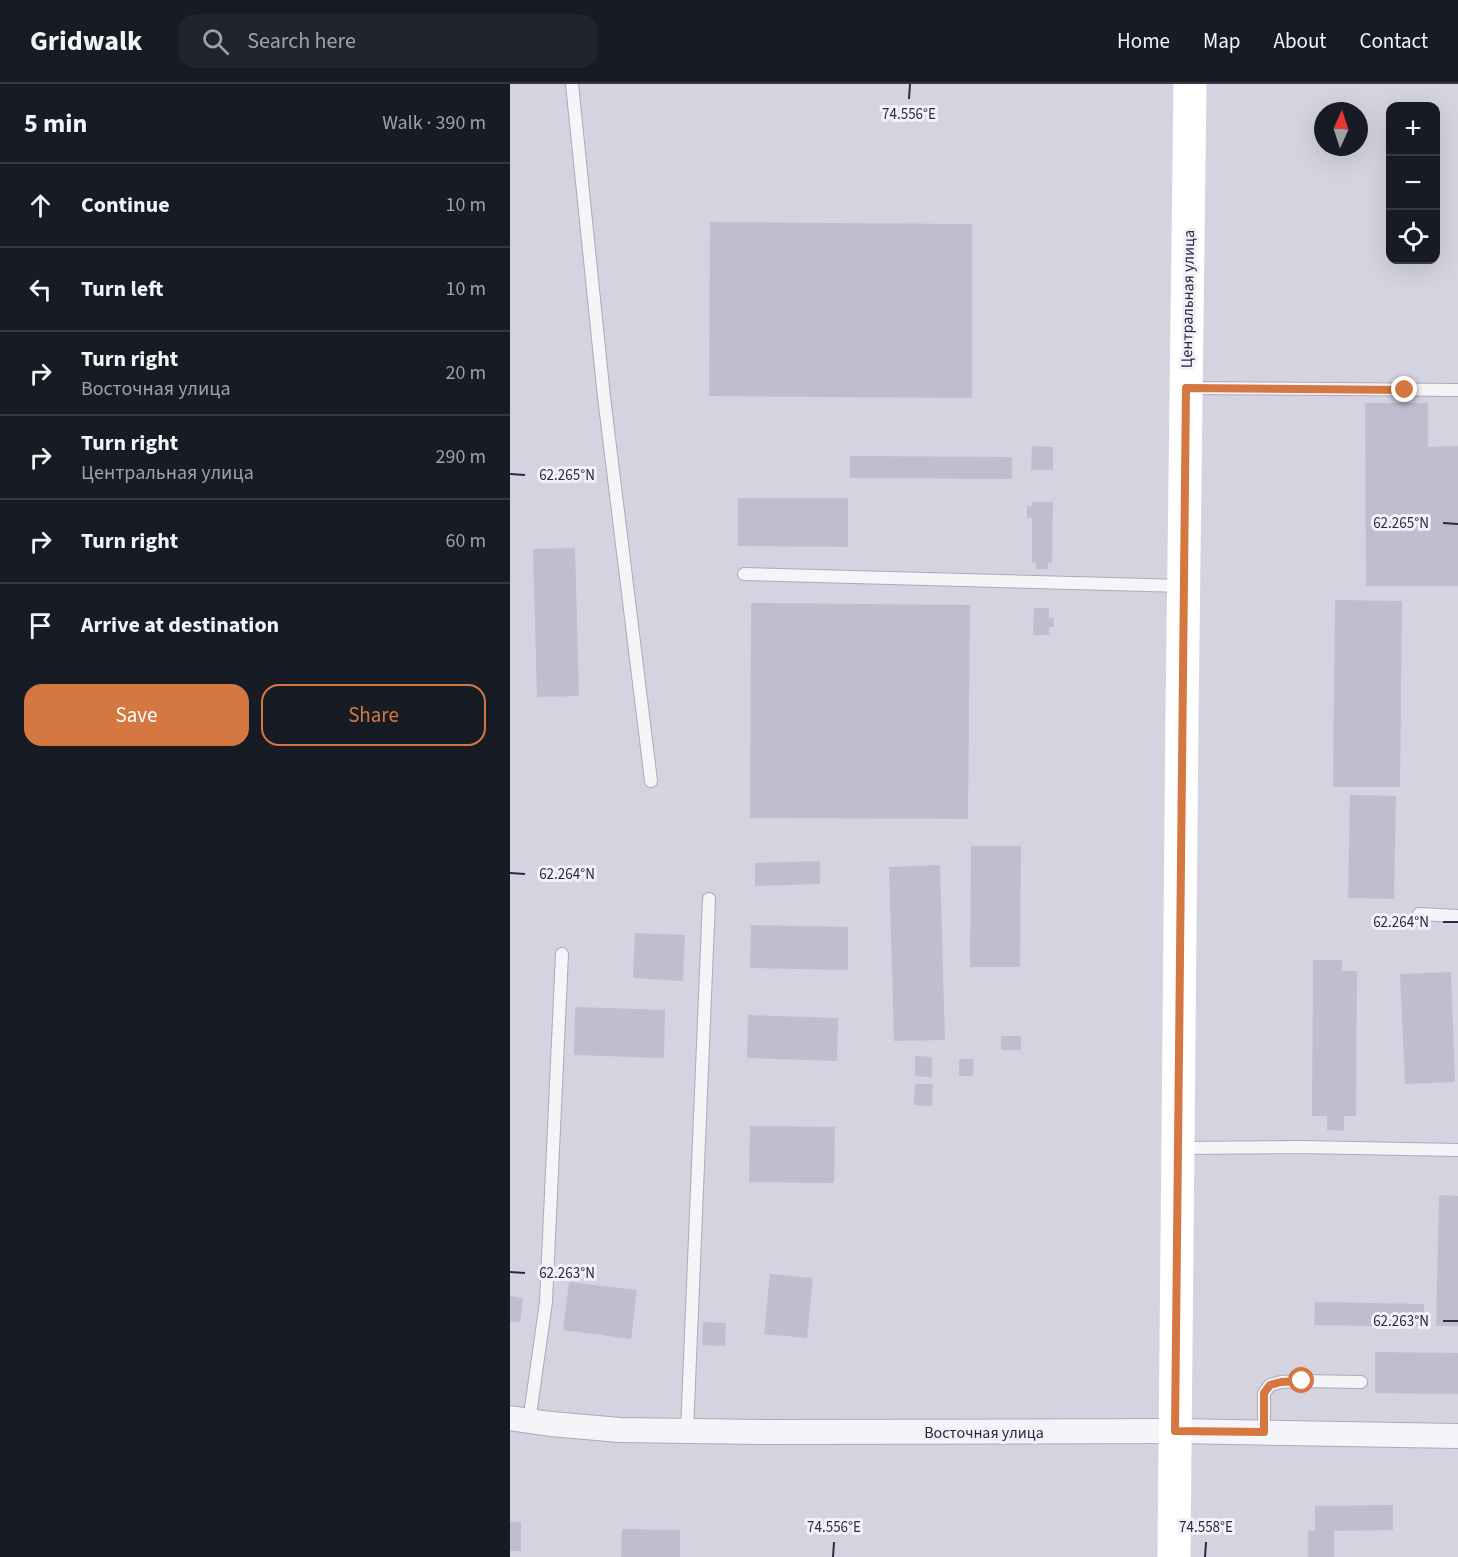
<!DOCTYPE html>
<meta charset="utf-8">
<style>
:root{--surface:#171b24;--page:#20242c;--text:#f1f3f6;--muted:#9ea1a6;--line:#363941;--accent:#d57740}
body{margin:0;font-family:"Source Sans 3",sans-serif;background:var(--page);color:var(--text)}
.controls{position:absolute;right:18px;top:18px;display:grid;overflow:hidden;border-radius:12px;box-shadow:0 6px 24px #0002}
.controls button{width:54px;height:54px;display:grid;place-items:center;padding:0;border:0;border-bottom:2px solid var(--line);background:var(--surface);color:var(--text);font:30px sans-serif}
.compass{position:absolute;left:804px;top:18px;width:54px;height:54px;border-radius:50%;background:var(--surface);box-shadow:0 6px 24px #0002;rotate:3deg}
.stop{position:absolute;width:18px;height:18px;margin:-14px;border:4px solid #d57740;border-radius:50%;background:#fff}
.stop.end{background:#d57740;border-color:#fff;box-shadow:0 2px 6px #0008}
.list{margin:0;padding:0;list-style:none}
h2{display:flex;justify-content:space-between;align-items:center;height:78px;margin:0;padding:0 24px;font-size:26px}
h2 small{font-size:20px;font-weight:400;color:var(--muted)}
.list li{display:grid;grid-template-columns:39px 1fr auto;gap:18px;align-items:center;box-sizing:border-box;height:84px;padding:0 24px;border-top:2px solid var(--line)}
.list b{display:block;font-size:22px;white-space:nowrap}
.list p{margin:0;font-size:20px;white-space:nowrap;color:var(--muted)}
.list em{font-size:20px;font-style:normal;color:var(--muted)}
.actions{display:flex;gap:12px;padding:18px 24px}
.actions a{flex:1;padding:14px 0;border:2px solid var(--accent);border-radius:18px;text-align:center;font-size:21px;color:var(--accent)}
.actions .main{background:var(--accent);color:#fff}
.icon{flex:none;width:33px;height:33px;fill:none;stroke:currentColor;stroke-width:2;stroke-linecap:round;stroke-linejoin:round}
.map{position:relative;flex:none;width:948px;height:1473px;overflow:hidden}
header{display:flex;align-items:center;gap:36px;box-sizing:border-box;height:84px;padding:0 30px;background:var(--surface);border-bottom:2px solid var(--line)}
header strong{font-size:28px}
nav{display:flex;gap:33px;margin-inline-start:auto;font-size:21px}
.search{width:420px;height:54px;background:var(--page);display:flex;align-items:center;gap:15px;box-sizing:border-box;padding:0 21px;border-radius:18px;color:var(--muted);font-size:22px}
main{display:flex}
aside{flex:1;background:var(--surface)}
.map>svg:first-child{display:block}
.built{fill:#d5d3e0;fill-rule:evenodd}
.building{fill:#c0bece}
.lines{fill:none;stroke-linecap:round;stroke-linejoin:round}
.lane-casing{stroke:#acaab9;stroke-width:14}
.street-casing{stroke:#acaab9;stroke-width:26}
.lane{stroke:#f5f4f8;stroke-width:12}
.street{stroke:#f5f4f8;stroke-width:24}
.secondary{stroke:#fff;stroke-width:33}
.route{stroke:#d57740;stroke-width:8}
.ticks{fill:none;stroke:#2d2843;stroke-width:2}
.labels{text-anchor:middle;stroke-width:6;stroke-linejoin:round;paint-order:stroke}
.street-label{font-size:16px;fill:#2d2843;stroke:#f2f1f8}
.ticks-label{font-size:15px;text-anchor:middle;fill:#2d2843;stroke:#f2f1f8;stroke-width:6;stroke-linejoin:round;paint-order:stroke}
</style>
<header>
<strong>Gridwalk</strong>
<div class="search"><svg class="icon" aria-label="search" viewBox="0 0 24 24"><circle cx="10" cy="10" r="6"/><path d="M15 15l6 6"/></svg>Search here</div>
<nav><a>Home</a><a>Map</a><a>About</a><a>Contact</a></nav>
</header>
<main>
<aside>
<h2>5 min<small>Walk · 390 m</small></h2>
<ul class="list">
<li><svg class="icon" aria-label="ahead" viewBox="0 0 24 24"><path d="M12 20V5M6 11l6-6 6 6"/></svg><div><b>Continue</b></div><em>10 m</em></li>
<li><svg class="icon" aria-label="left" viewBox="0 0 24 24"><path d="M17 20v-9H6M10 6l-5 5 5 5"/></svg><div><b>Turn left</b></div><em>10 m</em></li>
<li><svg class="icon" aria-label="right" viewBox="0 0 24 24"><path d="M7 20v-9h11M14 6l5 5-5 5"/></svg><div><b>Turn right</b><p>Восточная улица</p></div><em>20 m</em></li>
<li><svg class="icon" aria-label="right" viewBox="0 0 24 24"><path d="M7 20v-9h11M14 6l5 5-5 5"/></svg><div><b>Turn right</b><p>Центральная улица</p></div><em>290 m</em></li>
<li><svg class="icon" aria-label="right" viewBox="0 0 24 24"><path d="M7 20v-9h11M14 6l5 5-5 5"/></svg><div><b>Turn right</b></div><em>60 m</em></li>
<li><svg class="icon" aria-label="arrive" viewBox="0 0 24 24"><path d="M6 21V4h12l-3 4 3 4H6"/></svg><div><b>Arrive at destination</b></div></li>
</ul>
<div class="actions"><a class="main">Save</a><a>Share</a></div>
</aside>
<div class="map">
<svg width="948" height="1473" viewBox="0 0 948 1473">
<rect width="100%" height="100%" fill="#e2e1eb"/>
<!-- built -->
<path class="built" d="M0 0H948V1473H0ZM880 22H926V176H880ZM813 27H849V63H813Z"/>
<!-- building -->
<g class="building">
<path d="M200 138 462 140V314L199 312Z"/>
<path d="M855 319H918V363L948 362V502H856Z"/>
<path d="M522 362 543 363V386H521Z"/>
<path d="M340 372 502 373V395L340 394Z"/>
<path d="M228 414H338V463L228 462Z"/>
<path d="M522 418H543L542 479H538V485H526V479H522V434H517V422H522Z"/>
<path d="M65 464 69 612 27 613 23 465Z"/>
<path d="M825 516 892 517 890 703H823Z"/>
<path d="M241 519 460 521 458 735 240 734Z"/>
<path d="M524 524H539V534H544V543H539V551H523Z"/>
<path d="M840 711 886 712 884 815 838 814Z"/>
<path d="M461 762H511L510 883H460Z"/>
<path d="M310 777V800L245 802V779Z"/>
<path d="M430 781 435 956 384 957 379 783Z"/>
<path d="M241 841 338 843V886L240 884Z"/>
<path d="M125 849 175 851 173 897 123 894Z"/>
<path d="M803 876H832V887H847L846 1032H834V1047L817 1046V1032H802Z"/>
<path d="M941 888 945 998 895 1000 890 890Z"/>
<path d="M65 923 155 926 154 974 64 971Z"/>
<path d="M238 931 328 934 327 977 237 974Z"/>
<rect x="491" y="952" width="20" height="14"/>
<path d="M405 972 422 973V993L405 992Z"/>
<path d="M449 975H464L463 992H449Z"/>
<path d="M405 1000H423L422 1022 404 1021Z"/>
<path d="M240 1042 325 1043 324 1099 239 1098Z"/>
<path d="M929 1111 948 1112V1242H926Z"/>
<path d="M260 1190 303 1194 297 1254 254 1250Z"/>
<path d="M59 1198 127 1206 121 1255 53 1246Z"/>
<path d="M0 1212 13 1214 10 1238 0 1237Z"/>
<path d="M805 1218 914 1220V1243L804 1241Z"/>
<path d="M193 1238 216 1239 215 1262 192 1261Z"/>
<path d="M865 1268 948 1269V1310L865 1309Z"/>
<path d="M883 1421V1446L824 1447V1473H798V1447H805V1422Z"/>
<path d="M0 1437 11 1438V1467H0Z"/>
<path d="M112 1445 170 1446V1473H111Z"/>
</g>
<g class="lines">
<defs>
<g id="lane">
<path d="M62 0 94 313 141 697"/>
<path d="M678 304 948 306"/>
<path d="M234 490 674 502"/>
<path d="M909 830 948 832"/>
<path d="M670 1064 791 1063 948 1066"/>
<path d="M19 1338 36 1218 52 870"/>
<path d="M177 1347 199 815"/>
<path d="M754 1349V1309L760 1301 771 1298 792 1297 851 1298"/>
</g>
<path id="street" d="M0 1334 41 1340 110 1346 257 1348 665 1347 948 1352"/>
</defs>
<!-- lane casing -->
<use href="#lane" class="lane-casing"/>
<!-- street casing -->
<use href="#street" class="street-casing"/>
<!-- lane -->
<use href="#lane" class="lane"/>
<!-- street -->
<use href="#street" class="street"/>
<!-- secondary -->
<path class="secondary" d="M664 1473 672 633 680 0"/>
</g>
<g class="lines">
<!-- route -->
<path class="route" d="M792 1297 771 1298 760 1301 754 1309V1348L665 1347 676 304 895 306"/>
</g>
<!-- ticks -->
<path class="ticks" d="M399 15 400 0M0 390 15 391M933 439 948 440M0 789 15 790M933 838H948M0 1188 15 1189M933 1237H948M323 1473 324 1458M695 1473 696 1458"/>
<g class="labels">
<!-- street labels -->
<g class="street-label">
<text transform="translate(677 215) rotate(-89)" y="6">Центральная улица</text>
<text x="474" y="1354">Восточная улица</text>
</g>
</g>
<g class="ticks-label">
<text x="399" y="35">74.556°E</text>
<text x="57" y="396">62.265°N</text>
<text x="891" y="444">62.265°N</text>
<text x="57" y="795">62.264°N</text>
<text x="891" y="843">62.264°N</text>
<text x="57" y="1194">62.263°N</text>
<text x="891" y="1242">62.263°N</text>
<text x="324" y="1448">74.556°E</text>
<text x="696" y="1448">74.558°E</text>
</g>
</svg>
<div class="controls">
<button>+</button>
<button>−</button>
<button><svg class="icon" aria-label="locate" viewBox="0 0 24 24"><circle cx="12" cy="12" r="6"/><path d="M12 2v4M12 18v4M2 12h4M18 12h4"/></svg></button>
</div>
<svg class="compass" viewBox="-18 -18 36 36"><path d="M0-13l5 13h-10z" fill="#e53935"/><path d="M0 13l5-13h-10z" fill="#9ea1a6"/></svg>
<div class="stop" style="left:792px;top:1297px"></div>
<div class="stop end" style="left:895px;top:306px"></div>
</div>
</main>
